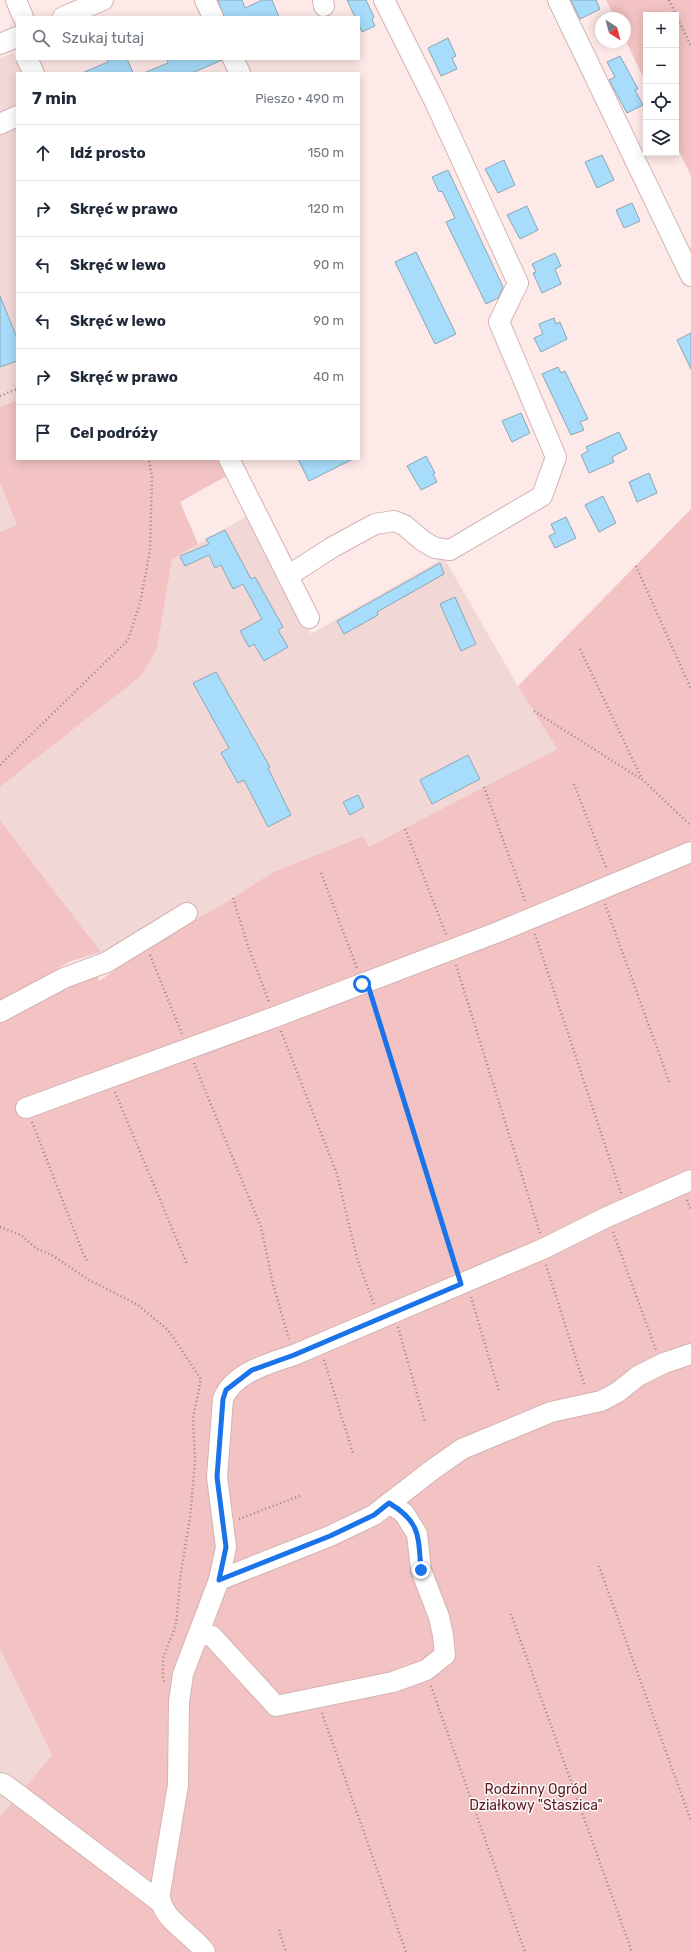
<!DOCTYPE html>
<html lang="pl">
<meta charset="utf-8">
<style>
:root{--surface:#fff;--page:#f2f2f3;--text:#1f2937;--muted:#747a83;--line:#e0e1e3}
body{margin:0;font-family:Rubik,sans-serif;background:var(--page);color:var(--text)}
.controls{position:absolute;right:12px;top:12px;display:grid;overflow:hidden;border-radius:0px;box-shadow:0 2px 10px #0003}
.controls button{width:36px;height:36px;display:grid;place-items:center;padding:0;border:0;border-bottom:1px solid var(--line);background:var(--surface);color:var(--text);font:20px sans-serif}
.compass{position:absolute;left:595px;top:12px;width:36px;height:36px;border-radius:50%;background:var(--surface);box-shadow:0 2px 10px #0003;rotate:144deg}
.stop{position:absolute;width:12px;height:12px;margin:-9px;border:3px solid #1a73e8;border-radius:50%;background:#fff}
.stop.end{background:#1a73e8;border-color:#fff;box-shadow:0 1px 4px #0008}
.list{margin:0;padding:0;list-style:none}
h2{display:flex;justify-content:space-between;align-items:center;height:52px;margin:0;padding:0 16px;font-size:17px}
h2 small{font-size:13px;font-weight:400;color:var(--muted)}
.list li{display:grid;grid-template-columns:26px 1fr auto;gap:12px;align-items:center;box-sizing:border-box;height:56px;padding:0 16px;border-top:1px solid var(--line)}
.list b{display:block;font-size:15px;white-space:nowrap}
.list em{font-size:13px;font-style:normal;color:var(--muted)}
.icon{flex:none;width:22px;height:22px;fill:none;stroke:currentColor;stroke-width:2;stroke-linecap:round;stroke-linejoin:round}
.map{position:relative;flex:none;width:691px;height:1952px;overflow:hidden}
.search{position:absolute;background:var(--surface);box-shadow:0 2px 10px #0003;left:16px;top:16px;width:344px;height:44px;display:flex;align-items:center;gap:10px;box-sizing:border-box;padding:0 14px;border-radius:0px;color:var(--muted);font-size:15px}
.panel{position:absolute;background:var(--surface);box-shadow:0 2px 10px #0003;left:16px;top:72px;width:344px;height:388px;border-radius:0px}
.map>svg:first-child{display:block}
.built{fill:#f1d8d7}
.green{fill:#f2c3c2}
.building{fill:#a7dcfa;stroke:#8ba6b5}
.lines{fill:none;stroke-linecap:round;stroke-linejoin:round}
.minor-casing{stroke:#d3b3b2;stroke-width:22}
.path{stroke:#968685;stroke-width:2.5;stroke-dasharray:1 3;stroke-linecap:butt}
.minor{stroke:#fff;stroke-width:20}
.route{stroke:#1a73e8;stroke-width:5}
.labels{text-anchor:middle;stroke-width:3;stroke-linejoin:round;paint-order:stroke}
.park-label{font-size:14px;fill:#5f1b20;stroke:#fbfbfb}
</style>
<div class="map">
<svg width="691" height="1952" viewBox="0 0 691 1952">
<rect width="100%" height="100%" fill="#fde9e8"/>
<!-- built -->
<g class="built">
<path d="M13 53 22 73H17V400L0 407V58Z"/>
<path d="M0 483 17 525 0 532Z"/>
<path d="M249 515 311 634 444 558 518 686 557 749 369 848 363 836 273 872 233 898 147 948 115 970 0 820V787L141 676 157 649 172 559Z"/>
<path d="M0 1649 52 1755 0 1817Z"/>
</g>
<!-- green -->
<g class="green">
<path d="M606 0H691V176L676 145V15H646V83L625 39V18H615Z"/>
<path d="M17 400V459H219L228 475 180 502 198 544 172 559 157 649 141 676 0 787V532L17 525 0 483V407Z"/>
<path d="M691 509V1952H0V1817L52 1755 0 1649V1018L96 970 99 981 147 948 233 898 273 872 363 836 369 847 557 749 518 686Z"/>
<path d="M0 820 101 952 69 962 0 1003Z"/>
</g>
<!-- building -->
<g class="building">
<path d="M218 0H242L245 8 262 0H272L279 17H224Z"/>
<path d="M347 0H366L374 17 372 19 375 26 362 32 359 25V17H355Z"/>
<path d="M571 0H596L600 9 580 19Z"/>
<path d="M448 38 456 56 452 58 457 69 441 76 428 48Z"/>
<path d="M620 56 638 89 635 90 643 105 627 113 609 80 615 77 607 62Z"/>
<path d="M107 59H127L133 73H82L108 62Z"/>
<path d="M167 59H222V60L192 73H144L168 63Z"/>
<path d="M602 155 614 180 597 188 585 162Z"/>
<path d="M504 160 515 185 498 193 485 169Z"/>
<path d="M448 170 503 287 498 298 486 304 446 222 455 218 442 191 439 192 432 177Z"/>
<path d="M632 203 640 221 624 228 616 210Z"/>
<path d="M527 206 538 230 520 239 507 215Z"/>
<path d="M416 252 456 334 435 344 395 262Z"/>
<path d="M555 253 561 266 555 269 561 284 542 293 533 273 536 272 532 264Z"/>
<path d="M0 296 17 338V361L0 367Z"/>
<path d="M554 318 556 324 560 322 567 339 541 352 534 338 543 334 539 324Z"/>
<path d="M691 333V369L677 340Z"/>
<path d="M558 367 561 373 565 371 588 419 580 422 584 430 571 435 542 374Z"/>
<path d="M521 413 530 433 512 442 502 421Z"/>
<path d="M619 432 627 449 612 457 614 462 589 473 581 455 588 451 586 447Z"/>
<path d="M426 456 435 473 433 474 437 482 421 490 407 466Z"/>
<path d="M298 459H353L309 481Z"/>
<path d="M649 473 657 493 637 502 629 482Z"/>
<path d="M603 496 616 523 599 532 585 505Z"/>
<path d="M566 517 576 538 555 548 549 536 555 533 551 524Z"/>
<path d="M225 530 251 579 255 577 283 627 278 630 288 647 264 661 254 644 249 647 240 631 262 619 243 584 233 589 221 565 215 568 209 555 185 566 180 556 209 544 206 539Z"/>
<path d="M440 563 444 574 377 612 378 615 344 634 337 621Z"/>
<path d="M455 597 476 644 461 651 440 604Z"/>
<path d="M216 672 270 767 268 768 291 815 268 827 244 780 238 783 221 753 229 748 193 683Z"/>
<path d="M468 755 480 779 432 804 420 780Z"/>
<path d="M358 795 364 807 350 815 343 802Z"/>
</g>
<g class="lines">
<defs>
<g id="minor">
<path d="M16 0 23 17"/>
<path d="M205 0 213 17"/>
<path d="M323 0 324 6"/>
<path d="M558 0 691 276"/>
<path d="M63 17 103 0"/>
<path d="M0 44 17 37"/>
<path d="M27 59 34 73"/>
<path d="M233 59 240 73"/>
<path d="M0 124 17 116"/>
<path d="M229 459 309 618"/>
<path d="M288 576 331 548 375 524 394 521 404 525 423 541 435 548 450 550 542 496 556 457 499 322 518 283 435 102 384 0"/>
<path d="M0 1012 64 978 107 962 187 913"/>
<path d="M26 1108 275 1017 498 932 691 852"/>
<path d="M219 1580 330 1536 374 1515 432 1470 462 1449 551 1412 601 1401 618 1392 638 1376 664 1363 691 1354"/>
<path d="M199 1634 212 1636 276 1706 393 1682 426 1670 445 1655 443 1635 439 1617 421 1570 417 1534 404 1513 389 1503"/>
<path d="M0 1783 4 1784 19 1795 160 1902"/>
<path d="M205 1952C191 1932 159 1919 160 1893L178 1785 179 1702 183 1674 219 1580 226 1547 217 1477 223 1399C234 1372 268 1364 294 1355L545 1248 607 1217 691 1180"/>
</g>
</defs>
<!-- minor casing -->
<use href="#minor" class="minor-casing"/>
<!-- path -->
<g class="path">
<path d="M669 0 676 15"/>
<path d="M676 15 691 46"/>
<path d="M0 396 17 389"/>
<path d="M636 566 691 689"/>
<path d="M580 649 642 779 691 826"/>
<path d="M534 711 641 779"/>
<path d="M0 765 128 640 140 603 150 551 152 478 149 459"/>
<path d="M574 784 607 870"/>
<path d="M484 787 526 903"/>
<path d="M405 829 446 934"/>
<path d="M321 873 357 968"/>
<path d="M233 898 248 946 269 1002"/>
<path d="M605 904 670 1084"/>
<path d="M535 934 621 1193"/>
<path d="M150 955 182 1034"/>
<path d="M456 965 540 1233"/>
<path d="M372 998 456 1268"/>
<path d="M281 1031 337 1174 357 1258 374 1304"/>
<path d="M194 1063 261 1227 273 1284 289 1339"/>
<path d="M115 1092 187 1264"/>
<path d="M32 1122 83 1253 87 1261"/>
<path d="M687 1200 691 1210"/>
<path d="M0 1227 21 1235 37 1249 52 1255 89 1280 138 1305 168 1330 201 1379 193 1418 195 1462 190 1518 181 1571 176 1625 163 1658V1680L165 1682"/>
<path d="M613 1232 656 1350"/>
<path d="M546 1265 585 1387"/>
<path d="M471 1297 499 1391"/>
<path d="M398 1327 425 1422"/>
<path d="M324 1360 353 1453"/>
<path d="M239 1519 302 1495"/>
<path d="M599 1566 691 1821"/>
<path d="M511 1614 632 1952"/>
<path d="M431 1686 525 1952"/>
<path d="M322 1713 406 1952"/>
<path d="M279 1930 286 1952"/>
</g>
<!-- minor -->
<use href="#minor" class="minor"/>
</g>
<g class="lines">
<!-- route -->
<path class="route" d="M362 984 367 982 461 1284 294 1355 252 1370 226 1390 223 1399 217 1477 226 1547 219 1580 330 1536 374 1515 389 1503C421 1522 418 1536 421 1570"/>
</g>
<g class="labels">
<!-- park labels -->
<g class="park-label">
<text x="536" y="1794">Rodzinny Ogród<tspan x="536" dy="16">Działkowy "Staszica"</tspan></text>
</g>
</g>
</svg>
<div class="controls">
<button>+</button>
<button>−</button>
<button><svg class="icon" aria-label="locate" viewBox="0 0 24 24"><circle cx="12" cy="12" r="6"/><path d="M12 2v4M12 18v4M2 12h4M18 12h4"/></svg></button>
<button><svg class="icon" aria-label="layers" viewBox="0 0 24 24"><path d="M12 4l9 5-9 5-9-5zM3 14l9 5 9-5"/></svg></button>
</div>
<svg class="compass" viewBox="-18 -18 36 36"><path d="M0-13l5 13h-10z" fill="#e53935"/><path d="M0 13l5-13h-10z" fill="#747a83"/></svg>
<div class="stop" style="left:362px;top:984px"></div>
<div class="stop end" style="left:421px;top:1570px"></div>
<div class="search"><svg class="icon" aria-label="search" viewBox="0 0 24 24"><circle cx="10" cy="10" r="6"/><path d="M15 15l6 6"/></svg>Szukaj tutaj</div>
<section class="panel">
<h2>7 min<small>Pieszo · 490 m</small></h2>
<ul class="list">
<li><svg class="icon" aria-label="ahead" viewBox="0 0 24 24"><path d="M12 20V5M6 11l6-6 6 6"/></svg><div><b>Idź prosto</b></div><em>150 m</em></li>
<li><svg class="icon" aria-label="right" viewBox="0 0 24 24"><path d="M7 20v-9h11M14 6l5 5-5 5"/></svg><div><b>Skręć w prawo</b></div><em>120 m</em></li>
<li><svg class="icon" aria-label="left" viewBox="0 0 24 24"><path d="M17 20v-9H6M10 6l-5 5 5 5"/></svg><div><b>Skręć w lewo</b></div><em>90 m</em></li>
<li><svg class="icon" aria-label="left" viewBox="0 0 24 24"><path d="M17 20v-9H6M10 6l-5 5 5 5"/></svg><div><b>Skręć w lewo</b></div><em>90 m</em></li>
<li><svg class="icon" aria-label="right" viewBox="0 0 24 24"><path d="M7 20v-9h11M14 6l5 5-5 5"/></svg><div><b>Skręć w prawo</b></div><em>40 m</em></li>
<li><svg class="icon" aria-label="arrive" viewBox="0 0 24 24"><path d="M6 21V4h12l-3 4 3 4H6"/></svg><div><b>Cel podróży</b></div></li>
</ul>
</section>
</div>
